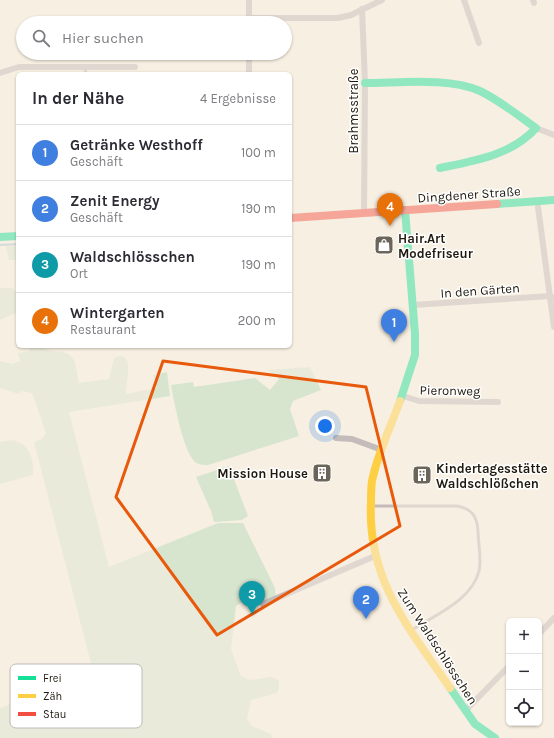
<!DOCTYPE html>
<html lang="de">
<meta charset="utf-8">
<style>
:root{--surface:#fff;--page:#f2f2f3;--text:#2b2b33;--muted:#7c7c81;--line:#e1e1e2;--accent:#0f766e}
body{margin:0;font-family:Karla,sans-serif;background:var(--page);color:var(--text)}
.controls{position:absolute;right:12px;bottom:12px;display:grid;overflow:hidden;border-radius:6px;box-shadow:0 1px 3px #0004}
.controls button{width:36px;height:36px;display:grid;place-items:center;padding:0;border:0;border-bottom:1px solid var(--line);background:var(--surface);color:var(--text);font:20px sans-serif}
.you{position:absolute;left:325px;top:426px;width:14px;height:14px;margin:-10px;border:3px solid #fff;border-radius:50%;background:#1a73e8;box-shadow:0 0 0 6px #1a73e833}
.badge{display:grid;place-items:center;width:26px;height:26px;border-radius:50%;background:var(--accent);color:#fff;font-size:13px;font-weight:700}
.pin{position:absolute;translate:-50% -33px;filter:drop-shadow(0 1px 2px #0008)}
.pin::after{content:'';position:absolute;top:21px;width:14px;height:12px;background:inherit;clip-path:polygon(0 0,100% 0,50% 100%)}
.list{margin:0;padding:0;list-style:none}
h2{display:flex;justify-content:space-between;align-items:center;height:52px;margin:0;padding:0 16px;font-size:17px}
h2 small{font-size:13px;font-weight:400;color:var(--muted)}
.list li{display:grid;grid-template-columns:26px 1fr auto;gap:12px;align-items:center;box-sizing:border-box;height:56px;padding:0 16px;border-top:1px solid var(--line)}
.list b{display:block;font-size:15px;white-space:nowrap}
.list p{margin:0;font-size:13px;white-space:nowrap;color:var(--muted)}
.list em{font-size:13px;font-style:normal;color:var(--muted)}
.icon{flex:none;width:22px;height:22px;fill:none;stroke:currentColor;stroke-width:2;stroke-linecap:round;stroke-linejoin:round}
.map{position:relative;flex:none;width:554px;height:738px;overflow:hidden}
.search{position:absolute;background:var(--surface);box-shadow:0 1px 3px #0004;left:16px;top:16px;width:276px;height:44px;display:flex;align-items:center;gap:10px;box-sizing:border-box;padding:0 14px;border-radius:22px;color:var(--muted);font-size:15px}
.panel{position:absolute;background:var(--surface);box-shadow:0 1px 3px #0004;left:16px;top:72px;width:276px;height:276px;border-radius:6px}
.map>svg:first-child{display:block}
.green{fill:#d7e5cf}
.lines{fill:none;stroke-linecap:round;stroke-linejoin:round}
.stream{stroke:#aac4d6;stroke-width:2}
.lane{stroke:#c4bcba;stroke-width:3}
.street{stroke:#c4bcba;stroke-width:6}
.fast{stroke:#16e098;stroke-width:8}
.slow{stroke:#ffcf43;stroke-width:8}
.jam{stroke:#f24e42;stroke-width:8}
.marked{fill:none;stroke:#e8590c;stroke-width:3;stroke-linejoin:round}
.labels{text-anchor:middle;stroke-width:3;stroke-linejoin:round;paint-order:stroke}
.street-label{font-size:13px;fill:#1f190e;stroke:#fff}
.poi-label{font-size:13px;font-weight:bold;fill:#1f190e;stroke:#fff;text-anchor:start}
.key{fill:#fff;stroke:#bcbab7;stroke-width:1}
.key-label{font-size:11px;fill:#1f190e}
</style>
<div class="map">
<svg width="554" height="738" viewBox="0 0 554 738">
<rect width="100%" height="100%" fill="#f7efe1"/>
<!-- green -->
<g class="green">
<path d="M18 245V260H9L6 246Z"/>
<path d="M0 288H12L18 294V312L0 320Z"/>
<path d="M29 346H43V348C49 351 55 351 62 352 78 354 76 371 79 383L109 379 114 358C137 348 125 385 126 394L157 388 153 375 167 372 170 396 69 412 109 567 218 523H243L275 588 276 602 249 598 236 606 231 649 241 676 250 680 271 677 279 680V689L277 693 251 700 247 719 252 726 271 734 272 738H0V708L28 698 95 679 34 442 42 439 46 433 32 393 21 391 19 394 0 388V361L12 364 20 361 18 353 30 351Z"/>
<path d="M310 367 321 390 293 401 290 409 299 436 208 465C203 465 198 465 194 461 183 449 174 402 171 385L193 382 194 387 255 378 270 390 279 379 268 370Z"/>
<path d="M11 440C29 442 34 459 33 475L0 484V442Z"/>
<path d="M229 466 248 516 242 520 214 522 211 511 196 477Z"/>
</g>
<g class="lines">
<!-- stream -->
<path class="stream" d="M0 245 18 244"/>
<!-- lane -->
<g class="lane">
<path d="M85 67 86 74"/>
<path d="M371 506H457C472 509 477 516 478 531 478 543 482 559 479 571 472 600 435 615 412 630"/>
</g>
<!-- street -->
<g class="street">
<path d="M249 0V23"/>
<path d="M464 0 479 43"/>
<path d="M533 0 534 3"/>
<path d="M362 9 365 83 364 213"/>
<path d="M249 18H338L351 15 382 0"/>
<path d="M0 73 19 67H135"/>
<path d="M249 74V53"/>
<path d="M536 128 554 135"/>
<path d="M538 207 554 327"/>
<path d="M413 305 550 296 554 298"/>
<path d="M403 396 419 401 498 402"/>
<path d="M336 438 352 439 382 450"/>
<path d="M263 604 375 556"/>
<path d="M539 634 554 618"/>
<path d="M465 711 509 666"/>
</g>
<!-- fast -->
<g class="fast">
<path d="M365 83C399 83 449 77 480 91 499 100 519 116 536 128 512 155 474 161 440 168"/>
<path d="M497 204 554 200"/>
<path d="M0 237 18 236"/>
<path d="M400 401 415 355V334L405 210"/>
<path d="M450 688 475 724 495 738"/>
</g>
<!-- slow -->
<path class="slow" d="M400 401C391 426 377 455 372 481 371 488 371 495 371 502 367 580 409 628 450 688"/>
<!-- jam -->
<path class="jam" d="M290 218 497 204"/>
</g>
<!-- marked area -->
<path d="M0 0H554V738H0ZM163 361 366 387 400 526 217 635 116 497Z" fill="#f7efe1" fill-opacity=".55" fill-rule="evenodd"/>
<path class="marked" d="M163 361 366 387 400 526 217 635 116 497Z"/>
<!-- icons -->
<defs>
<symbol id="shop-square" viewBox="-11 -11 22 22"><rect x="-9" y="-9" width="18" height="18" rx="4" fill="#6b6458" stroke="#fff"/><path d="M-5-2.5h2.3a2.7 3.5 0 0 1 5.4 0H5L5.5 6h-11ZM-1.5-2.5h3a1.5 2.3 0 0 0-3 0Z" fill="#fff"/></symbol>
<symbol id="building-square" viewBox="-11 -11 22 22"><rect x="-9" y="-9" width="18" height="18" rx="4" fill="#6b6458" stroke="#fff"/><path d="M-4-6H4V6H1V3H-1V6H-4ZM-2.5-4.3h1.7v1.8h-1.7ZM.8-4.3h1.7v1.8H.8ZM-2.5-1h1.7V.8h-1.7ZM.8-1h1.7V.8H.8Z" fill="#fff"/></symbol>
</defs>
<g fill-rule="evenodd">
<use href="#shop-square" x="373" y="234" width="22" height="22"/>
<use href="#building-square" x="311" y="462" width="22" height="22"/>
<use href="#building-square" x="411" y="464" width="22" height="22"/>
</g>
<g class="labels">
<!-- street labels -->
<g class="street-label">
<text transform="translate(353 111) rotate(-90)" y="5">Brahmsstraße</text>
<text transform="translate(469 194) rotate(-4)" y="5">Dingdener Straße</text>
<text transform="translate(480 290) rotate(-4)" y="5">In den Gärten</text>
<text transform="translate(450 390) rotate(1)" y="5">Pieronweg</text>
<text transform="translate(438 646) rotate(57)" y="5">Zum Waldschlösschen</text>
</g>
<!-- poi labels -->
<g class="poi-label">
<text x="398" y="243">Hair.Art<tspan x="398" dy="15">Modefriseur</tspan></text>
<text x="436" y="473">Kindertagesstätte<tspan x="436" dy="15">Waldschlößchen</tspan></text>
<text x="308" y="478" text-anchor="end">Mission House</text>
</g>
</g>
<!-- legend -->
<rect x="10" y="664" width="132" height="64" rx="6" class="key"/>
<rect x="18" y="676" width="18" height="4" fill="#16e098"/>
<rect x="18" y="694" width="18" height="4" fill="#ffcf43"/>
<rect x="18" y="712" width="18" height="4" fill="#f24e42"/>
<g class="key-label">
<text x="43" y="682">Frei</text>
<text x="43" y="700">Zäh</text>
<text x="43" y="718">Stau</text>
</g>
</svg>
<div class="controls">
<button>+</button>
<button>−</button>
<button><svg class="icon" aria-label="locate" viewBox="0 0 24 24"><circle cx="12" cy="12" r="6"/><path d="M12 2v4M12 18v4M2 12h4M18 12h4"/></svg></button>
</div>
<div class="you"></div>
<div class="pin badge" style="left:394px;top:342px;background:#3f7fe0">1</div>
<div class="pin badge" style="left:366px;top:619px;background:#3f7fe0">2</div>
<div class="pin badge" style="left:252px;top:614px;background:#0f9aa8">3</div>
<div class="pin badge" style="left:390px;top:226px;background:#e8710a">4</div>
<div class="search"><svg class="icon" aria-label="search" viewBox="0 0 24 24"><circle cx="10" cy="10" r="6"/><path d="M15 15l6 6"/></svg>Hier suchen</div>
<section class="panel">
<h2>In der Nähe<small>4 Ergebnisse</small></h2>
<ul class="list">
<li><span class="badge" style="background:#3f7fe0">1</span><div><b>Getränke Westhoff</b><p>Geschäft</p></div><em>100 m</em></li>
<li><span class="badge" style="background:#3f7fe0">2</span><div><b>Zenit Energy</b><p>Geschäft</p></div><em>190 m</em></li>
<li><span class="badge" style="background:#0f9aa8">3</span><div><b>Waldschlösschen</b><p>Ort</p></div><em>190 m</em></li>
<li><span class="badge" style="background:#e8710a">4</span><div><b>Wintergarten</b><p>Restaurant</p></div><em>200 m</em></li>
</ul>
</section>
</div>
